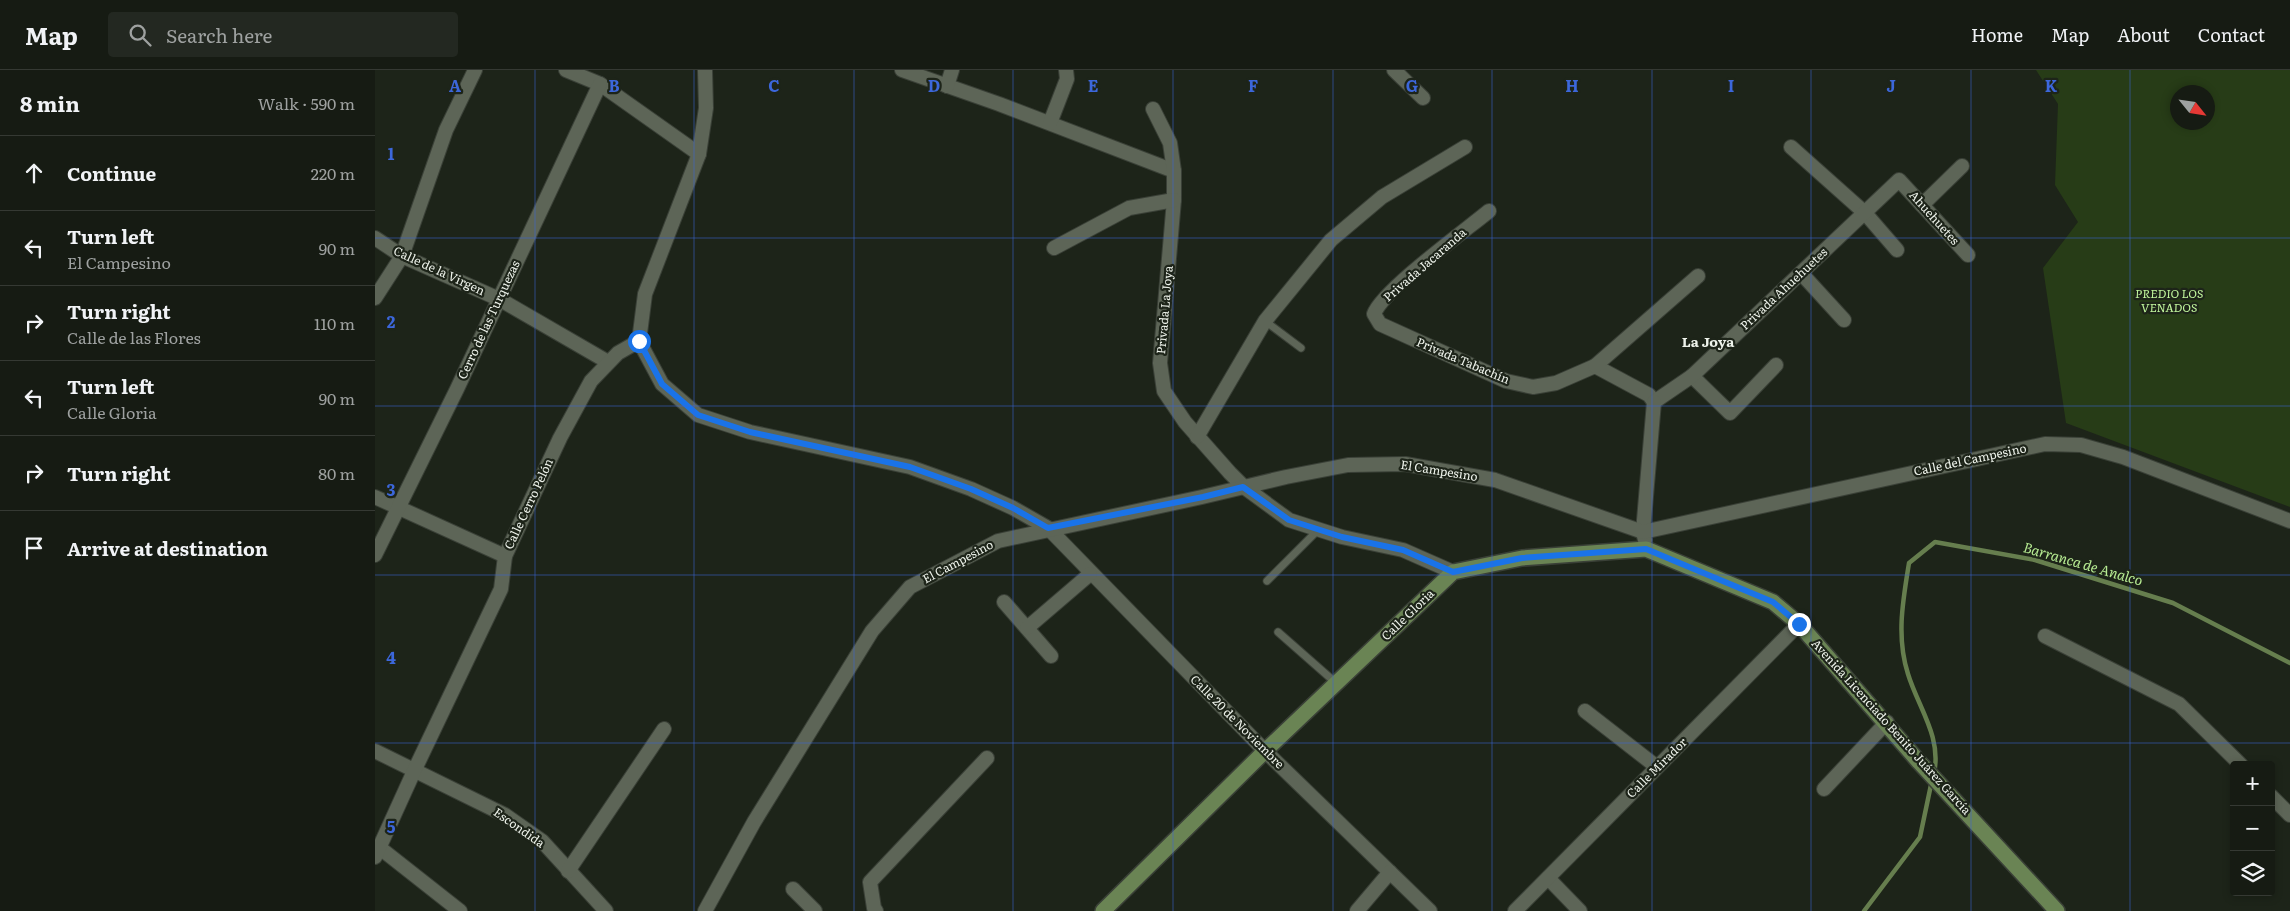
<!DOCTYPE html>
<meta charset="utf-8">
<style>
:root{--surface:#161b13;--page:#232821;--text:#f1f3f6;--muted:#9ea1a0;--line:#353933}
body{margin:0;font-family:Literata,serif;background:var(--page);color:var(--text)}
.controls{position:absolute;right:15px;bottom:15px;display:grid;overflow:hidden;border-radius:5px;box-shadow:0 2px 8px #0003}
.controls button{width:45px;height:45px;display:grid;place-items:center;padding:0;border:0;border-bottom:1px solid var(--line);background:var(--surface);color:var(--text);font:25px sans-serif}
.compass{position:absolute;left:1795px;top:15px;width:45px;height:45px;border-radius:50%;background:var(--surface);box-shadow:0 2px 8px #0003;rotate:120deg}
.stop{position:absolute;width:15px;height:15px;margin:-11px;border:4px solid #1a73e8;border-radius:50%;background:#fff}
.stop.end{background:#1a73e8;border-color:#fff;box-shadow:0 1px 5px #0008}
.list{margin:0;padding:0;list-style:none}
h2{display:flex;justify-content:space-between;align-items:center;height:65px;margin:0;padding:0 20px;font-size:21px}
h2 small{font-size:16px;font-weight:400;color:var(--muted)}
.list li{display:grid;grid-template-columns:32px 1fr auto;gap:15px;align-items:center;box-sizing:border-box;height:75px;padding:0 20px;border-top:1px solid var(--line)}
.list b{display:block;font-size:19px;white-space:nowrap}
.list p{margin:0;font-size:16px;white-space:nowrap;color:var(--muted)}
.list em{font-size:16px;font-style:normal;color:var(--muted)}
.icon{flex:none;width:28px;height:28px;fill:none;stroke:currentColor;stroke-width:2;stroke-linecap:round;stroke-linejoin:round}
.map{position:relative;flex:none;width:1915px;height:841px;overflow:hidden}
header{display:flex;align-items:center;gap:30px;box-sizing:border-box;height:70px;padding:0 25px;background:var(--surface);border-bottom:1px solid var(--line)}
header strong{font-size:24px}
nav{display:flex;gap:28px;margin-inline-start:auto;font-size:18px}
.search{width:350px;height:45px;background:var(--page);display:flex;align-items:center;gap:12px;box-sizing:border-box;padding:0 18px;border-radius:5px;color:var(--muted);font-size:19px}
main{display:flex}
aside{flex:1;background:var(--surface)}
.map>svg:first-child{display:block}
.green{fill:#273c17;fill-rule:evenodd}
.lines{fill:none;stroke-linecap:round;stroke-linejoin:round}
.stream{stroke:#667e4e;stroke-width:4.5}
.lane-casing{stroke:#3a4037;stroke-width:9}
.street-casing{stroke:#3a4037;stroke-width:16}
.secondary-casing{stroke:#3a4037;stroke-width:18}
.lane{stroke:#5d6557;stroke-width:7}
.street{stroke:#5d6557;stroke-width:14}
.secondary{stroke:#6a8454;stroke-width:15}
.route{stroke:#1a73e8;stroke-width:6}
.grid{fill:none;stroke:#3c67db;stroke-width:1;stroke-opacity:0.55}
.labels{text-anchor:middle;stroke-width:4.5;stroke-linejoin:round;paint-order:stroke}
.street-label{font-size:12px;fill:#eef3eb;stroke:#1d2419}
.park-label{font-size:12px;font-style:italic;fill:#c2f79d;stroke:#1d2419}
.neighbourhood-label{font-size:14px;font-weight:bold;fill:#eef3eb;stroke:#1d2419}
.water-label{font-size:14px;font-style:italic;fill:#b6eb92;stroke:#1d2419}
.grid-label{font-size:16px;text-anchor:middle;font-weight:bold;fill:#3c67db;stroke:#1d2419;stroke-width:4.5;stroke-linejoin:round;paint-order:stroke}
</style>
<header>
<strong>Map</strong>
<div class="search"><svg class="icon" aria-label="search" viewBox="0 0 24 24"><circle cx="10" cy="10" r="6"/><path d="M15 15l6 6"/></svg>Search here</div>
<nav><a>Home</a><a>Map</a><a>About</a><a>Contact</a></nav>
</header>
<main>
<aside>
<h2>8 min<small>Walk · 590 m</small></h2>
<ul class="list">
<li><svg class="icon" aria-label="ahead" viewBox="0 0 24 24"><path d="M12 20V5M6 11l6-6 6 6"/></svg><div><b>Continue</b></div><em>220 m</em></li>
<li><svg class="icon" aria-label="left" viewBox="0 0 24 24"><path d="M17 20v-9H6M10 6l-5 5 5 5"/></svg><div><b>Turn left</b><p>El Campesino</p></div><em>90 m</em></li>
<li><svg class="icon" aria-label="right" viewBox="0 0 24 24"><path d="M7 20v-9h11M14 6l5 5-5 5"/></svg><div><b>Turn right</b><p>Calle de las Flores</p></div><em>110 m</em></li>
<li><svg class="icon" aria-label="left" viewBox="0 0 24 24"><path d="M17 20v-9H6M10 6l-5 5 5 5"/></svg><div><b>Turn left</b><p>Calle Gloria</p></div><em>90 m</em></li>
<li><svg class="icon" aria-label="right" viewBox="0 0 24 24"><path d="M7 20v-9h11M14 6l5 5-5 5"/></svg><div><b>Turn right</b></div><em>80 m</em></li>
<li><svg class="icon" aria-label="arrive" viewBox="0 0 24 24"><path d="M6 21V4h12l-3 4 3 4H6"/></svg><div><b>Arrive at destination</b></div></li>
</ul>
</aside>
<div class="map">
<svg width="1915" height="841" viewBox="0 0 1915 841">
<rect width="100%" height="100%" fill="#1d2419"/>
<!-- green -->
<path class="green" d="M1661 0H1915V437L1691 353 1668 198 1703 152 1680 115 1683 34ZM1802 22H1832V52H1802Z"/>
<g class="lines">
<!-- stream -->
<g class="stream">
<path d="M1559 703C1567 667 1543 637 1533 604 1521 567 1528 530 1534 493L1560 472 1660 490 1798 533 1915 593"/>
<path d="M1489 841 1545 767 1557 710"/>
</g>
<defs>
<g id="lane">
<path d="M890 251 926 278"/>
<path d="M892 511 942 461"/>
<path d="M903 562 961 613"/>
</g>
<g id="street">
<path d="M191 0 225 14 324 84"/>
<path d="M527 0 624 34 799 101"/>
<path d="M1019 0 1048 28"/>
<path d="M572 16 577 0"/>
<path d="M778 39 795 73 799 101V130L785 293 789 321 810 352 855 403 869 417 914 450 967 467 1028 480 1078 502"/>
<path d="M675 53 692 9 691 0"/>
<path d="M1416 77 1490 143 1522 180"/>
<path d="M1547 135 1587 96"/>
<path d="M1114 141C1091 160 1007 221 999 244L1005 254 1131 311 1158 317 1181 313 1220 296 1274 325 1279 332"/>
<path d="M0 168 27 186 124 229 233 292"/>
<path d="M679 178 754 138 799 130"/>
<path d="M1426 203 1469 250"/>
<path d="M0 228 27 186 71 60 100 0"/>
<path d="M264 271 287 314 323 345 375 362 535 397 596 419 638 438 673 458 890 681 1055 841"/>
<path d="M264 271 270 224 324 84 331 38 330 0"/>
<path d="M1220 296 1323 206"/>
<path d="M1317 306 1355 343 1401 295"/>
<path d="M1279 332 1317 306 1524 110 1593 185"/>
<path d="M822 367 890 251 956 170 1007 127 1090 77"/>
<path d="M0 427 130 486"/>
<path d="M1270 470 1268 462 1279 332"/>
<path d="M0 485 82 319 225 14"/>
<path d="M629 532 676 586"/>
<path d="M652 558 715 504"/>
<path d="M1670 566 1804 634 1866 695"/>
<path d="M1210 641 1282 697"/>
<path d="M0 681 130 745 167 771 231 841"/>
<path d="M1449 719 1512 652"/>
<path d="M1896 726 1915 745"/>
<path d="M5 778 85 841"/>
<path d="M0 787 40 699 126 519 130 486 185 368 216 311 243 283 264 271"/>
<path d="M193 801 289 659"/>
<path d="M1173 808 1205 841"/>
<path d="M418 819 440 841"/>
<path d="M330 841 379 752 497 561 535 517 623 471 827 427 911 407 973 395 1030 394 1120 410 1268 462 1670 374 1706 375 1748 387 1915 451"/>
<path d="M501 841 499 838 495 812 612 688"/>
<path d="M982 841 1015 802"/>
<path d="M1140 841 1424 554"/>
</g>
<path id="secondary" d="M728 841 890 681 1078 502 1147 488 1271 479 1398 532 1424 554 1544 692 1682 841"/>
</defs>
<!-- lane casing -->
<use href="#lane" class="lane-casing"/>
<!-- street casing -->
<use href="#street" class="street-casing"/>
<!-- secondary casing -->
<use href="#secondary" class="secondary-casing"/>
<!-- lane -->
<use href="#lane" class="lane"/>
<!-- street -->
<use href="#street" class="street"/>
<!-- secondary -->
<use href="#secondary" class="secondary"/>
</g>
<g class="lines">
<!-- route -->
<path class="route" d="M264 271 287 314 323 345 375 362 535 397 596 419 638 438 673 458 828 427 868 417 914 450 967 467 1028 480 1078 502 1147 488 1271 479 1398 532 1424 554"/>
</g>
<!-- grid -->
<path class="grid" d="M160 0V841M319 0V841M479 0V841M638 0V841M798 0V841M958 0V841M1117 0V841M1277 0V841M1436 0V841M1596 0V841M1755 0V841M0 168H1915M0 336H1915M0 505H1915M0 673H1915"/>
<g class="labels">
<!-- street labels -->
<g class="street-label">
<text transform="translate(1559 148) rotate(48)" y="4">Ahuehuetes</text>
<text transform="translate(1050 195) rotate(-41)" y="4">Privada Jacaranda</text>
<text transform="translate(64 201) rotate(25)" y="4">Calle de la Virgen</text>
<text transform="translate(1409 219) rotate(-43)" y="4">Privada Ahuehuetes</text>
<text transform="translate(790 240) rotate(-85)" y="4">Privada La Joya</text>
<text transform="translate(114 250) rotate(-65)" y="4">Cerro de las Turquezas</text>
<text transform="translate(1088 291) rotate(23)" y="4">Privada Tabachín</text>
<text transform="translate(1595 390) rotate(-12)" y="4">Calle del Campesino</text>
<text transform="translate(1064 401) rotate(9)" y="4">El Campesino</text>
<text transform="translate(154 434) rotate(-65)" y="4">Calle Cerro Pelón</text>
<text transform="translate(583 492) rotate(-28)" y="4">El Campesino</text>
<text transform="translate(1033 545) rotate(-44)" y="4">Calle Gloria</text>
<text transform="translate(862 652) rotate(45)" y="4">Calle 20 de Noviembre</text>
<text transform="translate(1516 657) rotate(48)" y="4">Avenida Licenciado Benito Juárez García</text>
<text transform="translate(1282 698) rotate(-45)" y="4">Calle Mirador</text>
<text transform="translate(144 758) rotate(35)" y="4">Escondida</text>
</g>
<!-- park labels -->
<g class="park-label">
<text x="1794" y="228">PREDIO LOS<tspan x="1794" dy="14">VENADOS</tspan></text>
</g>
<!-- neighbourhood labels -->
<g class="neighbourhood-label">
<text x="1333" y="277">La Joya</text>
</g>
<!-- water labels -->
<g class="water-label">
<text transform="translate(1708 494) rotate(16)" y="5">Barranca de Analco</text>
</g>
</g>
<g class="grid-label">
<text x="80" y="22">A</text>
<text x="239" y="22">B</text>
<text x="399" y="22">C</text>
<text x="559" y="22">D</text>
<text x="718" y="22">E</text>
<text x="878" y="22">F</text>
<text x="1037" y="22">G</text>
<text x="1197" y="22">H</text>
<text x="1356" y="22">I</text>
<text x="1516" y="22">J</text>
<text x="1676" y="22">K</text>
<text x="16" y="90">1</text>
<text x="16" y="258">2</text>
<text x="16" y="426">3</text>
<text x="16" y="594">4</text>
<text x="16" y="763">5</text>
</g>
</svg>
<div class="controls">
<button>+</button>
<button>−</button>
<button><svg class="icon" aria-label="layers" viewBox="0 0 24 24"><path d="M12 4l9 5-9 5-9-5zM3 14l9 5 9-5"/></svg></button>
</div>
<svg class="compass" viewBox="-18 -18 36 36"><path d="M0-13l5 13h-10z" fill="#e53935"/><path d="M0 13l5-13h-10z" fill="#9ea1a0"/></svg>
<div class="stop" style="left:264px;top:271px"></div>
<div class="stop end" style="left:1424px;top:554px"></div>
</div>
</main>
